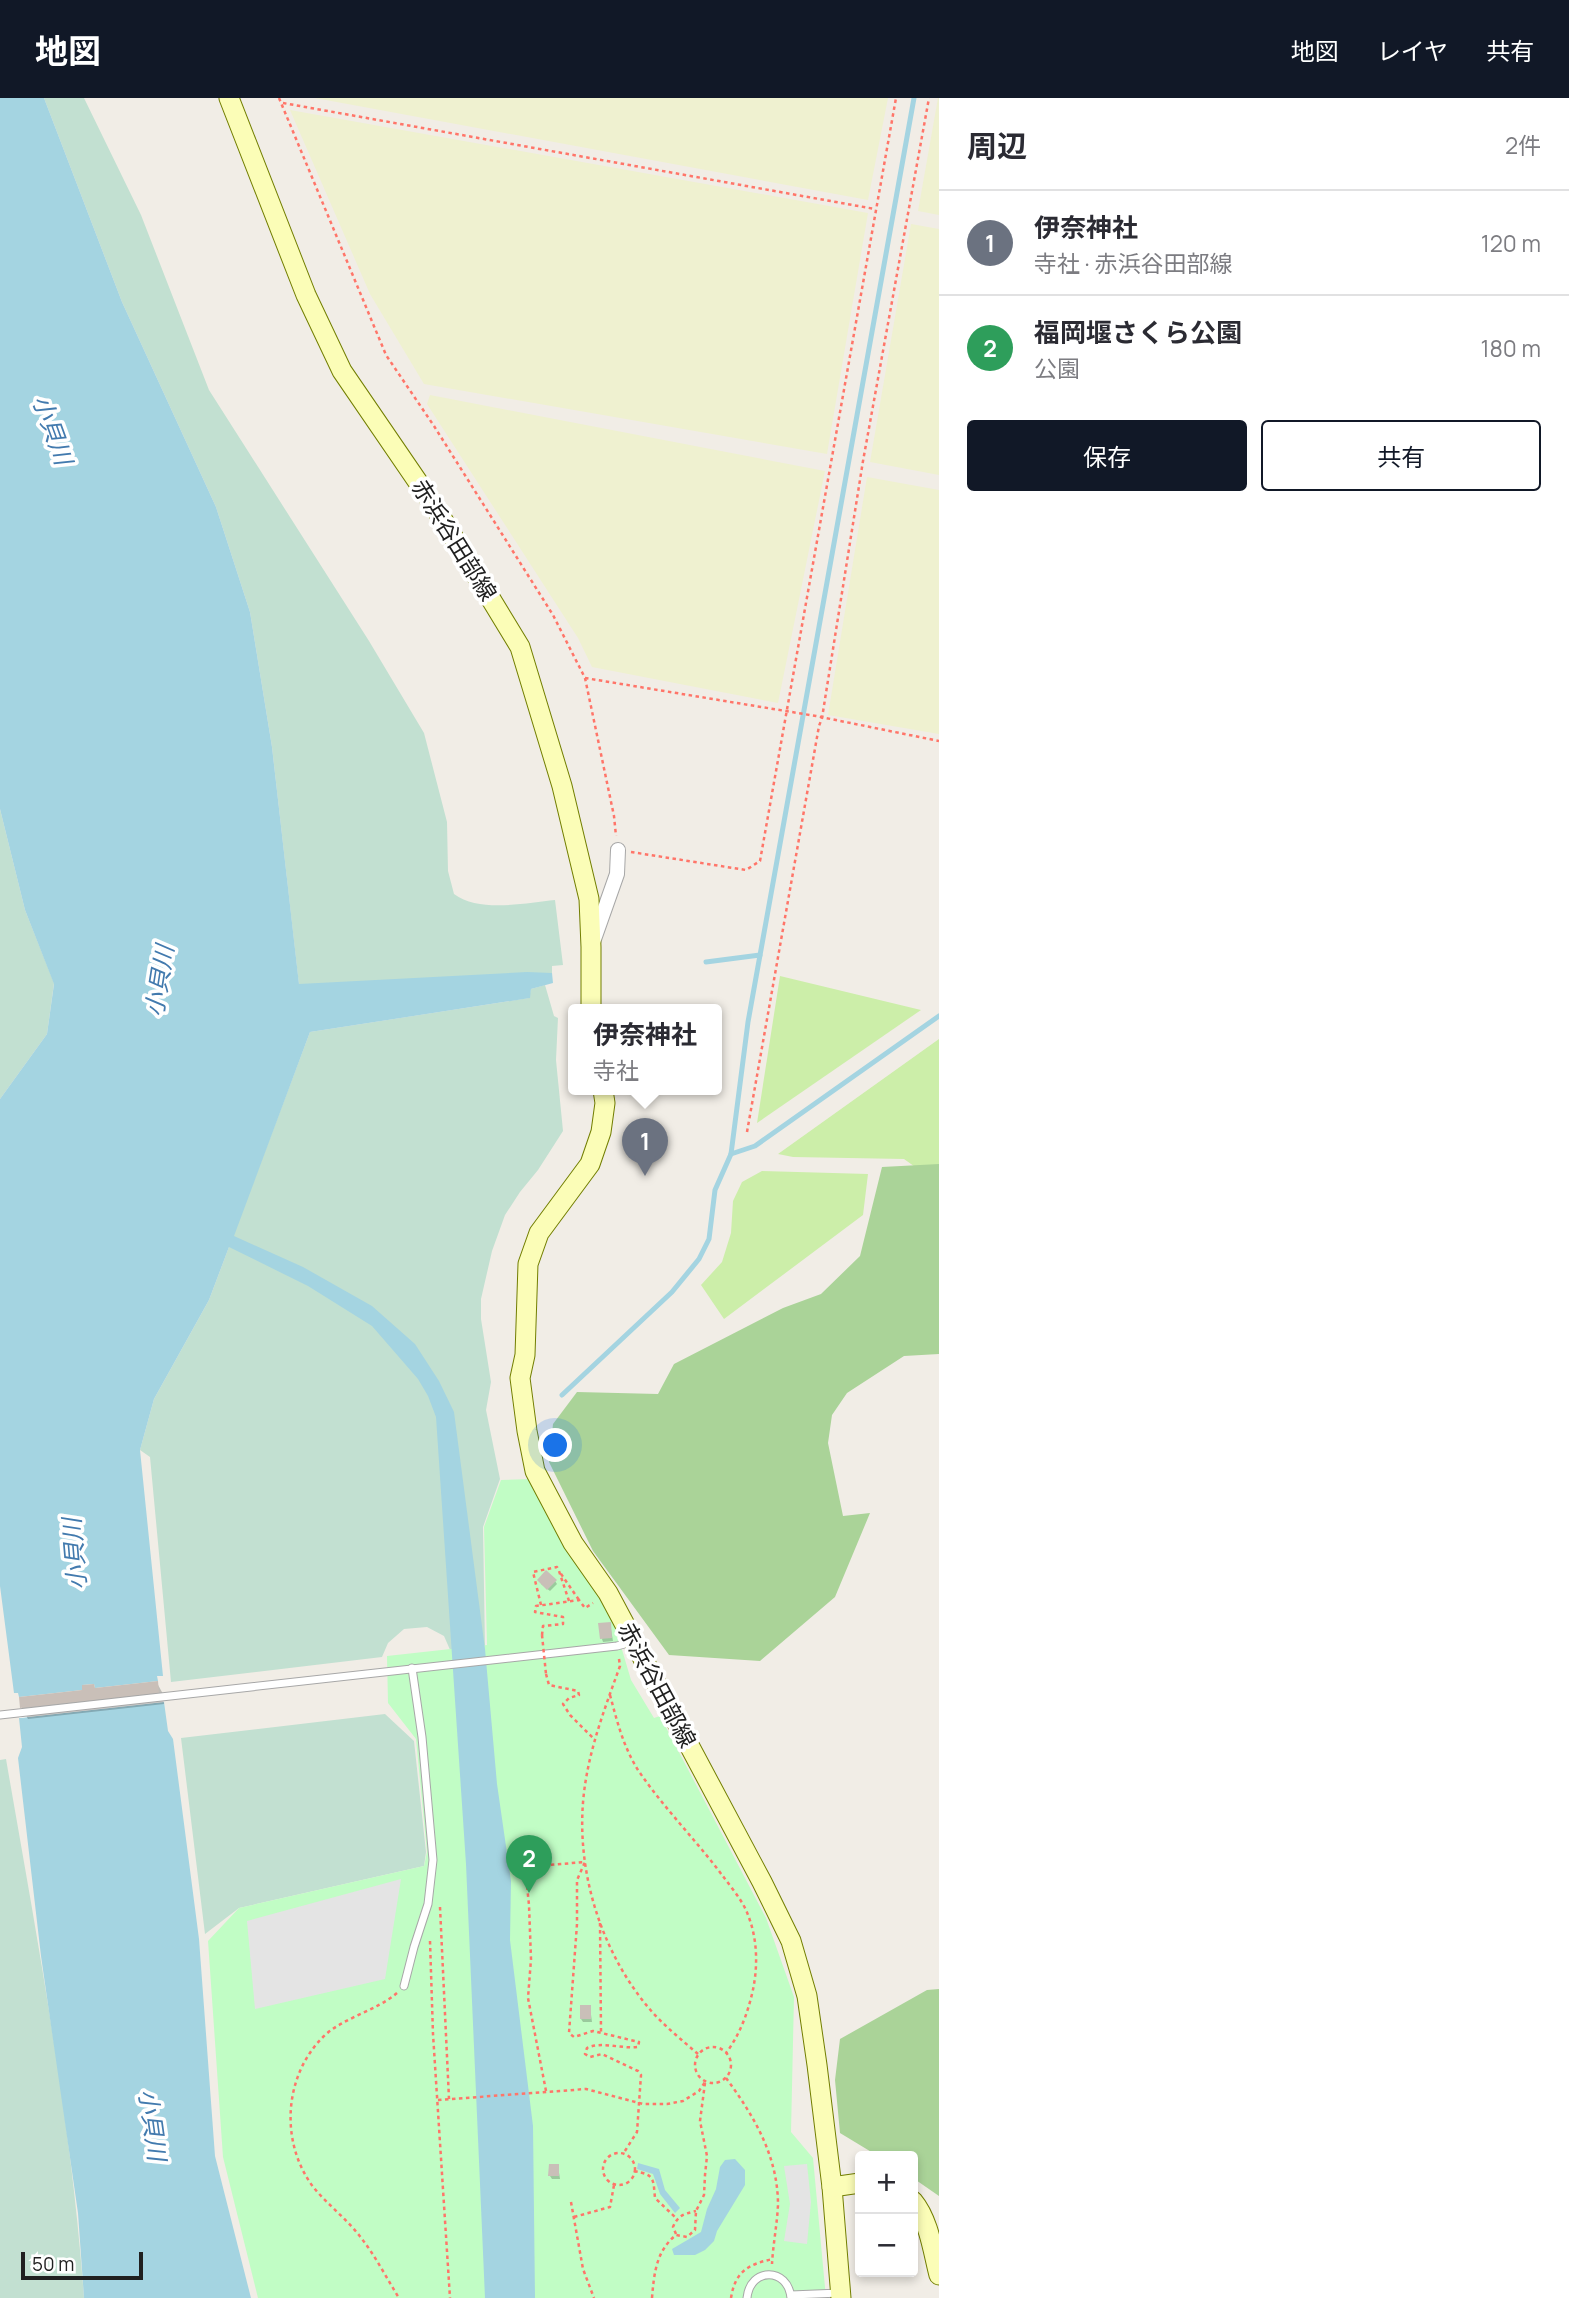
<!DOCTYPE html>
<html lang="ja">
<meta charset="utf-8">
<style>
:root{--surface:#fff;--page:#f7f7f7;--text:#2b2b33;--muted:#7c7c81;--line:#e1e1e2;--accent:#111827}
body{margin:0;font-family:Manrope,"Noto Sans JP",sans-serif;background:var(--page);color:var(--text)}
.controls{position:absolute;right:21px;bottom:21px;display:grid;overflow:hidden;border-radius:7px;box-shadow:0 4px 10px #0003}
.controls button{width:63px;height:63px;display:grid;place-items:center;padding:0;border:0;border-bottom:2px solid var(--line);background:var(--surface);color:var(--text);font:35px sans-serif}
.scale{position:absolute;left:21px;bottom:18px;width:122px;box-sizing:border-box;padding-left:7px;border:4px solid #202020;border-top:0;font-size:19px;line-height:24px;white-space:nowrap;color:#202020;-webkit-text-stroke:5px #fff;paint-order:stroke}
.you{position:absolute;left:556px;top:1348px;width:24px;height:24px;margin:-18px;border:5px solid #fff;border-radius:50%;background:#1a73e8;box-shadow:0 0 0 10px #1a73e833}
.badge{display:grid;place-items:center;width:46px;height:46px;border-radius:50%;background:var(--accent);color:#fff;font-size:23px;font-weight:700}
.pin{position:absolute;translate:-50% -58px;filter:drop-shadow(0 2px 4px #0008)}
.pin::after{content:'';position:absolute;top:37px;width:24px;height:21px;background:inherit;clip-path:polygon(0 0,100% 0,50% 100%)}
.popup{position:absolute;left:568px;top:906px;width:154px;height:91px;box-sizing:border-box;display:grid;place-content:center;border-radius:7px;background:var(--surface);filter:drop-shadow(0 2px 5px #0005);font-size:23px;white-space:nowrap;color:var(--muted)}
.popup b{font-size:26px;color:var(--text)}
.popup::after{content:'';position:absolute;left:50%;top:100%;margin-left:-14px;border:14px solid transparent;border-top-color:var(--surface)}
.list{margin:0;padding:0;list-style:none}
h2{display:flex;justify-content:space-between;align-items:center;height:91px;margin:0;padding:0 28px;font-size:30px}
h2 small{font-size:23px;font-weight:400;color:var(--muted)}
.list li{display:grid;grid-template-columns:46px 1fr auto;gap:21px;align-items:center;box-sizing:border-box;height:105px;padding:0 28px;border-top:2px solid var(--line)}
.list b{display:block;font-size:26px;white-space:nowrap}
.list p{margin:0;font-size:23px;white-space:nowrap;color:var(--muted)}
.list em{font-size:23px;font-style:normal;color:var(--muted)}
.actions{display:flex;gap:14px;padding:21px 28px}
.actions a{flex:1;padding:16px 0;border:2px solid var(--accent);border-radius:7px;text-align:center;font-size:24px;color:var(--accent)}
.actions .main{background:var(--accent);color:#fff}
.map{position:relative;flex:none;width:939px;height:2200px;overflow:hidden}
header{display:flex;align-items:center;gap:42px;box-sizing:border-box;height:98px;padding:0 35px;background:var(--accent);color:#fff}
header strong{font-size:33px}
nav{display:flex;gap:38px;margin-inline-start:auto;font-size:24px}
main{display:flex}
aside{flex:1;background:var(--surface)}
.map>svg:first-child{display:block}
.farmland{fill:#eff1d0}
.grass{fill:#cceea9}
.forest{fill:#aad398}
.wetland{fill:#c2e0d1}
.park{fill:#c1fdc5}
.parking{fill:#e4e4e4}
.water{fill:#a4d4e1}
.pier{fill:#fff}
.shadow{fill:#0003}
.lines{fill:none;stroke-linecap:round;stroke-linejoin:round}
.stream{stroke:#a4d4e1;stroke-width:5}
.building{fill:#c9bfb8}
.lane-casing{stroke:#a7a7a7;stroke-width:9}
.street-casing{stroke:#a7a7a7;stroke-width:16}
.secondary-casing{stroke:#727e00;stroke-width:21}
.path{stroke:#ff7569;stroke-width:2.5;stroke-dasharray:3.5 3.5;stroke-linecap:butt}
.lane{stroke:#fff;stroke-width:7}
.street{stroke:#fff;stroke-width:14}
.secondary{stroke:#fbfdb7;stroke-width:19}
.path-bridge{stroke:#ff7569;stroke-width:2.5;stroke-dasharray:3.5 3.5;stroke-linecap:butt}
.labels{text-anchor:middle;stroke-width:7;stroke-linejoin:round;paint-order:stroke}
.street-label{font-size:23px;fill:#202020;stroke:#fff}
.water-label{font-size:24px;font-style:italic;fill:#427aae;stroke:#fff}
</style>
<header>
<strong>地図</strong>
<nav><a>地図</a><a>レイヤ</a><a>共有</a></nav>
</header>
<main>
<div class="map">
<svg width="939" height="2200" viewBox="0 0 939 2200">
<rect width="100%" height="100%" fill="#f1ede6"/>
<!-- farmland -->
<g class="farmland">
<path d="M315 0H888L868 102Z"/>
<path d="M938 0H939V117L918 113Z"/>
<path d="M290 12 868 115 827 356 424 286 370 196Z"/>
<path d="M911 126 939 131V377L870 364Z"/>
<path d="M430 297 825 373 778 605 592 569 578 540 427 306Z"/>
<path d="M867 379 939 392V636L828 617Z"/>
</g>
<!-- grass -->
<g class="grass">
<path d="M780 878 921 912 757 1025Z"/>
<path d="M939 941V1086L904 1061 793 1059 778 1056Z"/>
<path d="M762 1073 868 1076 863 1117 724 1221 701 1187 722 1164 731 1135 733 1103 742 1084Z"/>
</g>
<!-- forest -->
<g class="forest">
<path d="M939 1066V1256L904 1258 847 1295 832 1317 828 1345 843 1418 870 1415 835 1499 760 1563 669 1557 593 1453 549 1364 553 1326 577 1294 658 1296 674 1266 783 1210 821 1196 860 1158 882 1069Z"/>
<path d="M939 1891V2098L913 2080V2058H878L840 2035 835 1982 840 1941 927 1892Z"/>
</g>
<!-- wetland -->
<g class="wetland">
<path d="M44 0H84L141 117 209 292 369 543 424 635 447 724 448 773 454 796C480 815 524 805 555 802L563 867 552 868V875L299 887 272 649 250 514 216 409 122 204Z"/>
<path d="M0 711 25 812 54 885 47 936 0 1001Z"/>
<path d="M545 887 554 918 558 920 556 962 563 1033 538 1072 520 1094 505 1117 492 1153 481 1201V1221L491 1284 486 1312 500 1381 483 1429 485 1551 451 1554 444 1538 427 1529 404 1531 388 1545 382 1559 171 1584 150 1359 140 1352 154 1301 209 1202 310 934 529 900 531 891Z"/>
<path d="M385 1616 414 1643 426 1754 424 1768 239 1810 205 1836 181 1640Z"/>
<path d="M6 1661C37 1840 71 2019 84 2200H0V1662Z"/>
</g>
<!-- park -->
<path class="park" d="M532 1381 615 1528 631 1582 654 1620 660 1618 766 1820 794 1899 791 2034 813 2060 826 2200H258L223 2059 208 1843 239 1810 424 1768 427 1754 416 1641 388 1605 387 1558 487 1547 484 1429 501 1382Z"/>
<!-- parking -->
<g class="parking">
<path d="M401 1781 385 1881 255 1911 247 1823Z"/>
<path d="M807 2066 811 2104 807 2146 784 2143 790 2106 784 2068Z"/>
</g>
<!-- water -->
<g class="water">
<path d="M0 0H44L122 204 216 409 250 514 272 649 299 886 527 874 552 875 553 885 531 891 530 900 310 934 234 1138 303 1169 372 1208 415 1246 439 1283 454 1314 485 1551 497 1686 511 1783 510 1842 533 2028 535 2200H485L466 1766 436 1319 428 1298 418 1281 372 1228 308 1188 229 1149 209 1202 154 1301 140 1352 163 1578H157L158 1583 95 1590 94 1586 82 1587V1592L19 1599 18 1595H14L0 1488V1001L47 936 54 886 25 812 0 711Z"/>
<path d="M164 1604 168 1633 173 1641 199 1841 215 2058 251 2200H84L78 2115 41 1858 18 1660 22 1649 19 1620Z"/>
<path d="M735 2061 745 2072V2087L717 2133 714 2143 705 2152 695 2157H674L672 2151 701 2134 707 2111 716 2091 720 2069 725 2062Z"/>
<path d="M638 2065 659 2071 665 2092 680 2110 675 2115 660 2096 653 2076 637 2071Z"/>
</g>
<!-- pier -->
<path class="pier" d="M163 1595 164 1604 19 1620 17 1611Z"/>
<!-- shadow -->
<g class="shadow">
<path d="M555 1483 557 1486 550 1493 541 1486Z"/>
<path d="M610 1526 613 1543 603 1544 602 1541Z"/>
<path d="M157 1585 163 1596 164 1606 28 1621 22 1610 21 1601Z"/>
<path d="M590 1909 592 1924H583L581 1921Z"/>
<path d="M558 2068 560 2081H552L550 2078Z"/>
</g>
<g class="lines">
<!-- stream -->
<g class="stream">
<path d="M706 864 760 857"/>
<path d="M731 1056 755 1048 939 918"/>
<path d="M562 1297 672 1194 699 1161 709 1141 715 1092 731 1056 748 924 914 0"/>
</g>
</g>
<!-- building -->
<g class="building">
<path d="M546 1472 557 1482 547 1492 537 1482Z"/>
<path d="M611 1524 612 1540 600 1541 598 1525Z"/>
<path d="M158 1583 159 1595 20 1610 19 1599 82 1592V1587L94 1586 95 1590Z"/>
<rect x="580" y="1907" width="11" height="14"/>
<path d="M549 2066H559V2078H548Z"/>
</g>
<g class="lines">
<defs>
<g id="lane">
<path d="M0 1617 617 1548 632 1544"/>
<path d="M404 1888 414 1849 428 1806 433 1762 422 1639 412 1570"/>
<path d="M791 2197 840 2195"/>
<path d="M747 2200C750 2169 788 2169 791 2200"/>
</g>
<path id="street" d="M593 844 617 776 618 752"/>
<g id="secondary">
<path d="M229 0 306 197 342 273 435 409 520 549 562 688 589 801 591 849V912"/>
<path d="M603 992 605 1005 601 1034 590 1066 539 1135 528 1166 525 1257 520 1280 527 1333 535 1373 573 1445 608 1495 762 1784 791 1843 807 1898 817 1967 832 2089 841 2200"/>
<path d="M832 2089 860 2085"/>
<path d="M913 2103C929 2122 933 2154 939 2177"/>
</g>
</defs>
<!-- lane casing -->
<use href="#lane" class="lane-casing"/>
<!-- street casing -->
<use href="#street" class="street-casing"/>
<!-- secondary casing -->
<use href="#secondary" class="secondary-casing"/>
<!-- path -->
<g class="path">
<path d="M279 0 386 257 434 328 553 517 585 580 614 718 616 738"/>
<path d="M283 5 875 111"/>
<path d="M585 580 816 618 939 643"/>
<path d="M631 754 746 772 760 763 896 0"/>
<path d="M747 1034 819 628 822 620 863 363 929 0"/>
<path d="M569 1503 559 1473 579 1502"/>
<path d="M541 1507 533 1474 557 1469 559 1473"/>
<path d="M542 1537 543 1528 563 1526V1519L535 1514 536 1508 579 1502 585 1510 593 1505"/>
<path d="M619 1561 620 1568C606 1607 591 1646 585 1687 573 1767 600 1856 654 1916 668 1931 683 1943 698 1956"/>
<path d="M546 1576 549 1587 578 1593 579 1597 569 1600 563 1606 570 1617 594 1641"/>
<path d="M610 1597C617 1623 623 1648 638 1672 663 1709 695 1741 722 1777 731 1789 743 1803 748 1817 758 1842 758 1871 752 1896 747 1917 739 1938 726 1955"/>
<path d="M440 1809 449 2001"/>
<path d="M600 1825 601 1934"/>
<path d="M430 1843 433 1936 450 2200"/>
<path d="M397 1895C376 1913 342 1920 323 1939 283 1979 280 2046 314 2090 329 2108 348 2122 362 2141 376 2159 387 2181 399 2200"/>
<circle cx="713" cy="1967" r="18"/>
<path d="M726 1980C754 2018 778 2058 778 2107 777 2127 773 2147 772 2166"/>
<path d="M546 1993 528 1900 531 1861 529 1807 525 1769 585 1764 577 1782V1826L569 1935 574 1939 593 1933 639 1944 638 1949C621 1951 601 1943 587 1950L585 1956 590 1959 602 1956 638 1973 641 1977 637 2034 623 2056"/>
<path d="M438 2002 586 1991 643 2006H667L683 2003 699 1993 705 1984"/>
<circle cx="619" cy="2071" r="16"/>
<path d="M634 2073C655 2077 653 2080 655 2100L676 2120"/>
<path d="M571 2104 583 2171 594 2200"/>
<path d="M574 2119 610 2109 614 2087"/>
<path d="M676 2136 673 2129C678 2117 684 2116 696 2113"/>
<path d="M652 2200C654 2176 656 2153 676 2137L687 2139 695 2132 696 2113 704 2097 705 2077 707 2058 700 2023 705 1985"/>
<path d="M731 2200C735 2174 748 2166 773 2161"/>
</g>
<!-- lane -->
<use href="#lane" class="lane"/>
<!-- street -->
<use href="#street" class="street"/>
<!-- secondary -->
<use href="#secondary" class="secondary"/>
<!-- path-bridge -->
<path class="path-bridge" d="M542 1537 546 1576"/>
</g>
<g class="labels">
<!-- street labels -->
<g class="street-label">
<text transform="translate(454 442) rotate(58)" y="8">赤浜谷田部線</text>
<text transform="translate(657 1587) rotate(62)" y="8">赤浜谷田部線</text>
</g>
<!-- water labels -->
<g class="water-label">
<text transform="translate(52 332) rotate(70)" y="8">小貝川</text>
<text transform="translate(160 883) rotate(-81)" y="8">小貝川</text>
<text transform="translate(75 1456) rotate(-95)" y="8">小貝川</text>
<text transform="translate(152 2027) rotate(82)" y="8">小貝川</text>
</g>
</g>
</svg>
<div class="controls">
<button>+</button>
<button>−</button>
</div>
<div class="scale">50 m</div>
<div class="you"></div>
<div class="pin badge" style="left:645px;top:1078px;background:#6b7280">1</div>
<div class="popup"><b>伊奈神社</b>寺社</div>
<div class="pin badge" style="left:529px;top:1795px;background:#2e9e5b">2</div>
</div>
<aside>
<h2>周辺<small>2件</small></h2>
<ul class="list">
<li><span class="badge" style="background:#6b7280">1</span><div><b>伊奈神社</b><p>寺社 · 赤浜谷田部線</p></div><em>120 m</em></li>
<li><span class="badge" style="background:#2e9e5b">2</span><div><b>福岡堰さくら公園</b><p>公園</p></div><em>180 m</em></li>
</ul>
<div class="actions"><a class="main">保存</a><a>共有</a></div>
</aside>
</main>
